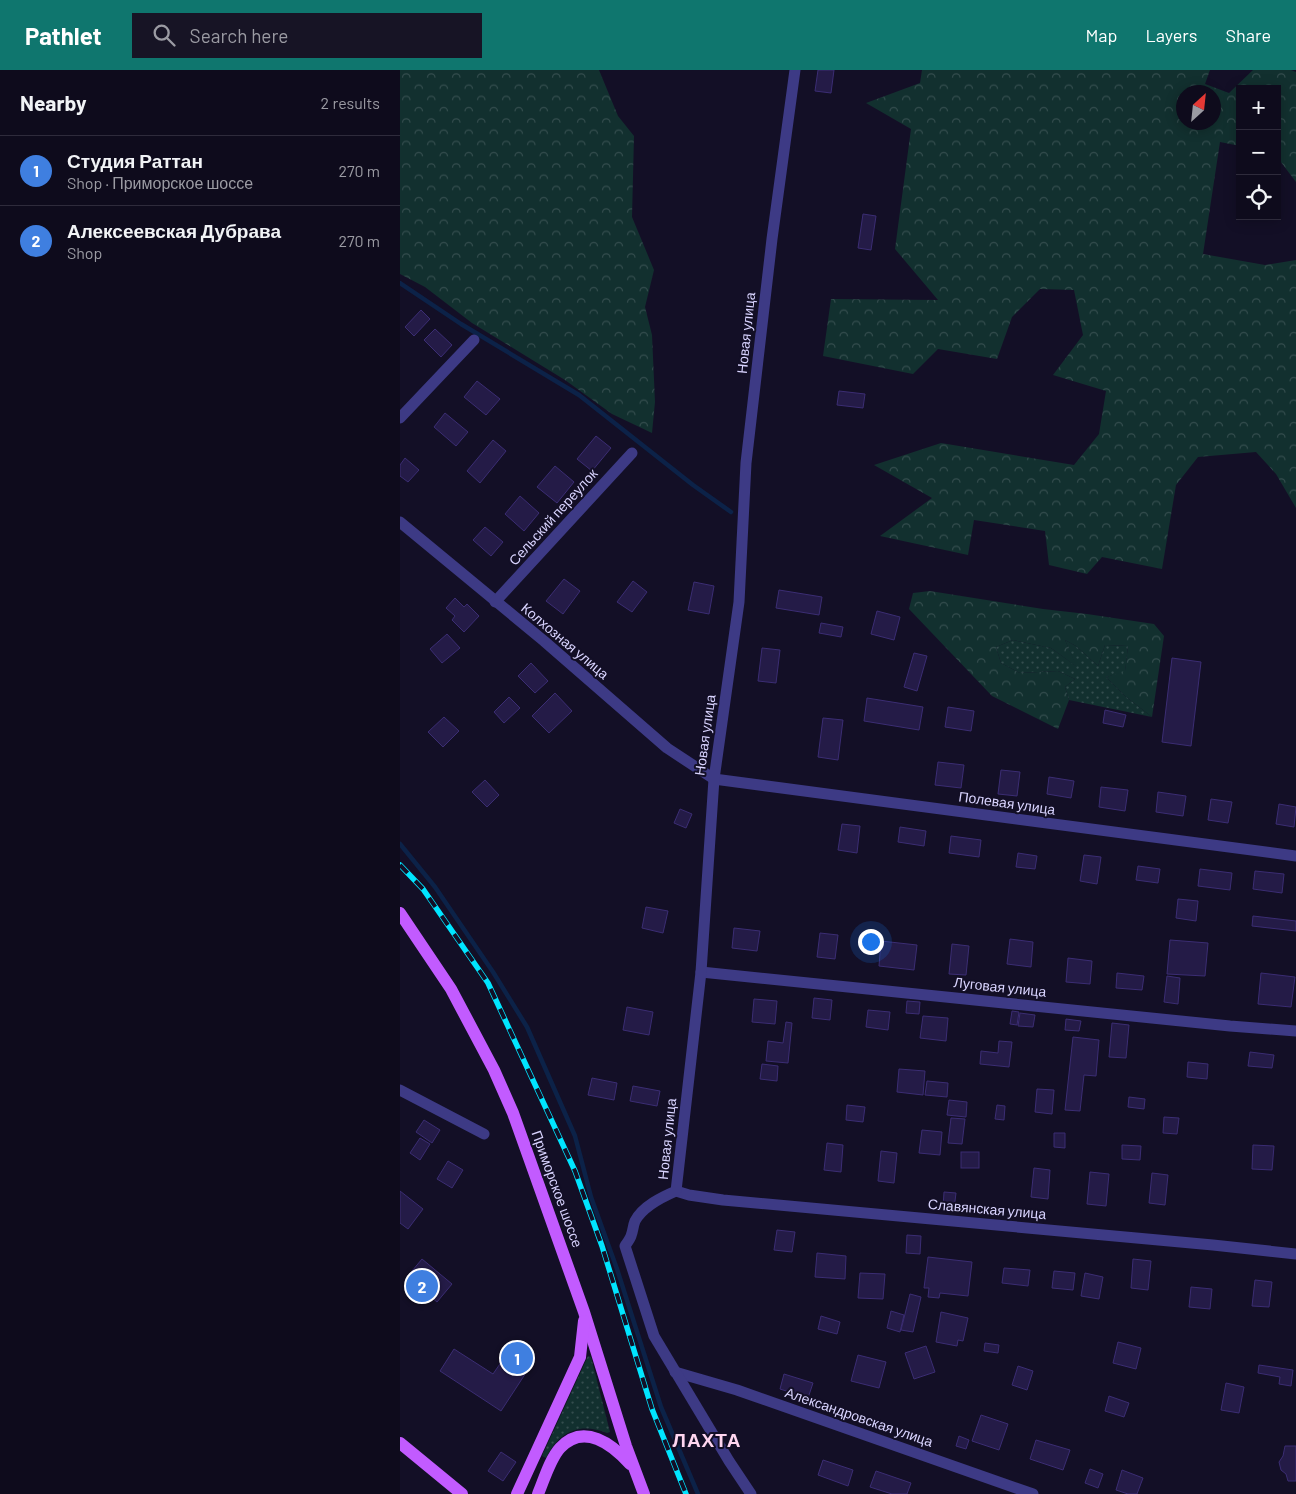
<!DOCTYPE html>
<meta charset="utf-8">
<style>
:root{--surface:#0e0b1c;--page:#171425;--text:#f1f3f6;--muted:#9b9ba3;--line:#2e2b3b;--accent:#0f766e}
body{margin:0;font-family:Barlow,sans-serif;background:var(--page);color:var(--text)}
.controls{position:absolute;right:15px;top:15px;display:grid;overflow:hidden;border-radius:0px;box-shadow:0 2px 12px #0003}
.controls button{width:45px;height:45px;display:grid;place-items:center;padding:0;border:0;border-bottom:1px solid var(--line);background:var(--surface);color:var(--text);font:25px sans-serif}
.compass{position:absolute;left:776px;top:15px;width:45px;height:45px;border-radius:50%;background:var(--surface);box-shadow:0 2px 12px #0003;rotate:27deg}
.you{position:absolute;left:470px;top:871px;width:18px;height:18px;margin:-12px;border:4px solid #fff;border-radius:50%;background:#1a73e8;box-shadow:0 0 0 8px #1a73e833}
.badge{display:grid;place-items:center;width:32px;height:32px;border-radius:50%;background:var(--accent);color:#fff;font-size:16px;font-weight:700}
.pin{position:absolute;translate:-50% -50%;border:2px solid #fff;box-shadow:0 1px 5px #0006}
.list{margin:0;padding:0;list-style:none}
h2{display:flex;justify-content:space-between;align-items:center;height:65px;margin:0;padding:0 20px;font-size:21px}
h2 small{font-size:16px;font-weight:400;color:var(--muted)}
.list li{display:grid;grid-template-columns:32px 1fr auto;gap:15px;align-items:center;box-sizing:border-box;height:70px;padding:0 20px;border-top:1px solid var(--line)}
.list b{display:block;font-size:19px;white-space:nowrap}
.list p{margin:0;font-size:16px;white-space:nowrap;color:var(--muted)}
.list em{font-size:16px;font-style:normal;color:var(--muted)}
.icon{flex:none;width:28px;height:28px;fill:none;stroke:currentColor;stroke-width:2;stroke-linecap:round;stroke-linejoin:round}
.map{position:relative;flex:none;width:896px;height:1424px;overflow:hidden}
header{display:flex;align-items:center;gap:30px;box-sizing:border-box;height:70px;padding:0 25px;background:var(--accent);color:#fff}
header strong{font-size:24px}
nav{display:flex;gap:28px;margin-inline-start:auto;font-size:18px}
.search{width:350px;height:45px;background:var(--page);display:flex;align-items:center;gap:12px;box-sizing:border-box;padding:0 18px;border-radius:0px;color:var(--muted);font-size:19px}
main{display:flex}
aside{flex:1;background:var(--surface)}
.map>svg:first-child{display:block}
.green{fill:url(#green-dots)}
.forest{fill:url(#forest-crowns);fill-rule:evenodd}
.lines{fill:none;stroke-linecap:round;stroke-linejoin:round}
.stream{stroke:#0c2248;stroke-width:4.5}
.building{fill:#241b47;stroke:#3b2d73}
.street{stroke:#3d3a85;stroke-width:11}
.primary{stroke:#c25bff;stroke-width:12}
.rail-casing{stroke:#00e5ff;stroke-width:5.5}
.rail{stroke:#130f26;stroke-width:4;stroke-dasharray:11;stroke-linecap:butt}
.labels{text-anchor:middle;stroke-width:4;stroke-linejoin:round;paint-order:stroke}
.street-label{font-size:14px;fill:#d9d4ff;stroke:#130f26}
.district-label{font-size:19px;font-weight:bold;letter-spacing:1px;fill:#ffd6f0;stroke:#130f26}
</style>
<header>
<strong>Pathlet</strong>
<div class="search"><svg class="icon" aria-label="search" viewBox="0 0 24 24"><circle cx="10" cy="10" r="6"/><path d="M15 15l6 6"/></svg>Search here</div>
<nav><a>Map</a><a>Layers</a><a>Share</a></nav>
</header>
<main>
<aside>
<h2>Nearby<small>2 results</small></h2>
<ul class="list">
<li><span class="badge" style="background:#3f7fe0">1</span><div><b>Студия Раттан</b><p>Shop · Приморское шоссе</p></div><em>270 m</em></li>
<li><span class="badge" style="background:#3f7fe0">2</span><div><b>Алексеевская Дубрава</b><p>Shop</p></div><em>270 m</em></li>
</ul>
</aside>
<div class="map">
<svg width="896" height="1424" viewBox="0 0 896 1424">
<defs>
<pattern id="green-dots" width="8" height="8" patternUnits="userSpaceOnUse" patternTransform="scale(1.25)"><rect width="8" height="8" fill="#12302f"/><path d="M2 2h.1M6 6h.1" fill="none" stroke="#344d4e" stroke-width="1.8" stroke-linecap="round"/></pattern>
<pattern id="forest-crowns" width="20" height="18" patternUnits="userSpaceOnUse" patternTransform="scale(1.25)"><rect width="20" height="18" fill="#12302f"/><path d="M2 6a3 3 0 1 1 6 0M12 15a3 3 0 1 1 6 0" fill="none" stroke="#344d4e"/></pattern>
</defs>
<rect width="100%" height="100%" fill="#130f26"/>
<!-- green -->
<g class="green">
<path d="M613 570 651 578 676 596 665 570 676 576 698 596 705 575 728 576 725 602 706 607 725 626 752 647 669 630 665 617 675 609 658 601 620 603 601 593 596 577Z"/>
<path d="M188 1286 191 1287 210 1362 207 1363C180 1352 159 1361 146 1388L142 1386Z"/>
</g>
<!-- forest -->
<g class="forest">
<path d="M0 0H199L218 46 234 66 232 147 254 200 245 237 252 265 255 332 252 363 212 344 165 310 72 253 25 217 0 204Z"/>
<path d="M522 0H810L805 14 829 23 853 0H891L896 2V112L877 87V19H840V76L820 72 803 184 865 195 896 190V438L876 404 856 382 798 387 776 415 762 499 702 487 687 504 649 495 645 461 574 450 568 485 480 466 532 428 474 395 541 373 674 395 699 364 706 321 653 305 683 265 674 220 640 219 612 247 597 289 538 279 513 304 423 286 431 229 538 230 495 179 511 59 466 33 520 13ZM814 22V52H784V22Z"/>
<path d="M530 521 643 539 687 544 754 554 764 566 752 647 725 626 706 607 725 601 728 576 705 575 698 596 676 576 665 570 677 597 651 578 613 570 596 577 601 593 620 603 658 601 675 609 665 617 669 630 658 659 592 626 509 539 513 523Z"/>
</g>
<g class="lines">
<!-- stream -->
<g class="stream">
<path d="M0 213 61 254 179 325 293 415 331 442"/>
<path d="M0 774 35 817 93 902 127 957 175 1066 191 1127 217 1199 261 1337 298 1424"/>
</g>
</g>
<!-- building -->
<g class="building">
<path d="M418 0H434L431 23 415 21Z"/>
<path d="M463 144 476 146 471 180 458 178Z"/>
<path d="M21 240 30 249 14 266 5 257Z"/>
<path d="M35 259 52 275 41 287 24 270Z"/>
<path d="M77 311 100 329 86 345 64 327Z"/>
<path d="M439 321 465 324 463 338 437 335Z"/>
<path d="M45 343 68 362 56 376 34 357Z"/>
<path d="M196 366 211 378 192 401 177 389Z"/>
<path d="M93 370 106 381 80 413 67 401Z"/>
<path d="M5 388 19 400 8 412 0 406V395Z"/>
<path d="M155 396 174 412 157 433 137 417Z"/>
<path d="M120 426 139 443 124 461 105 444Z"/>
<path d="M85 457 103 472 91 486 73 470Z"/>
<path d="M164 509 180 521 163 544 146 531Z"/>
<path d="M233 511 247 522 232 542 217 532Z"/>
<path d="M294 512 314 516 309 544 288 540Z"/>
<path d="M379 520 422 527 419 545 376 538Z"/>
<path d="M55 528 64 537 67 534 79 546 64 562 52 550 55 546 46 538Z"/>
<path d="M477 541 500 547 494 570 471 564Z"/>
<path d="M421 553 443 557 441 567 419 563Z"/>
<path d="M47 564 60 578 42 593 30 579Z"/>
<path d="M362 578 380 580 376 613 358 611Z"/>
<path d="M514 583 527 586 517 621 504 617Z"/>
<path d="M772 588 801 592 791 676 762 672Z"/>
<path d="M131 593 148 611 135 623 118 606Z"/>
<path d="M155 623 172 641 149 663 132 646Z"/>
<path d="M109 627 120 638 104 653 94 642Z"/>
<path d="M467 628 523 637 519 660 464 651Z"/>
<path d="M548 637 574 641 571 661 545 657Z"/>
<path d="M705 640 726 645 723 657 703 653Z"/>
<path d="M44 647 59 661 43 677 28 662Z"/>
<path d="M423 648 443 650 438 690 418 687Z"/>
<path d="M538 692 564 695 561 718 535 715Z"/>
<path d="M601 700 620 702 617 726 598 724Z"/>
<path d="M649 707 674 711 671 728 647 724Z"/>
<path d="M85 710 99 725 87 737 72 722Z"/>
<path d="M701 717 728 720 725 741 699 737Z"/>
<path d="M758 722 786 726 783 746 756 742Z"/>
<path d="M811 729 832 732 828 753 808 750Z"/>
<path d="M879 734 896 737 894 757 876 754Z"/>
<path d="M280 739 292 744 286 758 274 753Z"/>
<path d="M442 754 460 756 457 783 438 780Z"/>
<path d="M500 757 526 761 524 776 498 772Z"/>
<path d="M551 766 581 770 579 787 549 783Z"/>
<path d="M618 783 637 786 635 799 616 797Z"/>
<path d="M684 785 701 787 697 814 680 811Z"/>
<path d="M738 796 760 799 758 813 736 810Z"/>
<path d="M800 799 832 803 830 820 798 816Z"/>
<path d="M855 801 884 804 882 823 853 819Z"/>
<path d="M778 829 798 831 796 851 776 848Z"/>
<path d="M246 837 268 841 263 863 242 858Z"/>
<path d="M853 846 896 851V861L852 856Z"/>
<path d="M334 858 360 861 357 881 332 878Z"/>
<path d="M420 863 438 865 435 889 417 887Z"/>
<path d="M610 869 633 872 631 897 607 894Z"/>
<path d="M770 870 808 873 805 906 767 904Z"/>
<path d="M481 871 517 875 514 900 479 896Z"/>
<path d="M552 874 569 876 566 905 549 904Z"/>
<path d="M668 888 692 891 690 914 666 912Z"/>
<path d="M717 903 744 906 742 920 716 918Z"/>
<path d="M861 903 895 907 891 937 858 934Z"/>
<path d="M767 906 780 908 778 934 764 932Z"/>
<path d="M414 928 432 930 430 950 412 948Z"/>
<path d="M354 929 377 931 375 954 352 952Z"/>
<path d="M507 931 520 932 519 944 506 943Z"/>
<path d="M227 937 253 942 249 965 223 960Z"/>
<path d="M468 940 490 942 488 960 466 957Z"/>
<path d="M612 941 619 942 617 955 610 954Z"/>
<path d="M620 943 635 945 633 957 618 956Z"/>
<path d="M523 946 548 948 546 971 520 968Z"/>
<path d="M666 949 681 951 679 961 665 960Z"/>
<path d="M386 952 392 953 388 993 366 991 368 971 383 973Z"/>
<path d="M712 953 729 955 726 988 709 987Z"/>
<path d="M673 967 699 970 696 1006 684 1005 680 1041 665 1040Z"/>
<path d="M599 971 612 972 609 997 580 994 581 981 598 983Z"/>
<path d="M850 982 874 985 872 998 848 996Z"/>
<path d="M788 992 808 994 807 1009 787 1007Z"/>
<path d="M362 994 378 996 377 1011 360 1009Z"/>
<path d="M499 999 525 1001 523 1025 497 1022Z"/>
<path d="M192 1008 217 1013 214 1030 188 1025Z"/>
<path d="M527 1011 548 1013 547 1027 525 1025Z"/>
<path d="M233 1016 260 1021 257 1036 230 1031Z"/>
<path d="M637 1019 654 1020 652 1044 635 1042Z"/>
<path d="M729 1027 745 1029 744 1039 728 1037Z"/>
<path d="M549 1030 567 1032 566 1047 547 1045Z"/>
<path d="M447 1035 465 1037 463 1052 446 1050Z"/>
<path d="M597 1035 605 1036 604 1050 595 1049Z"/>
<path d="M764 1047 779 1048 777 1064 763 1063Z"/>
<path d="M551 1048 565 1049 562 1074 548 1073Z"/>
<path d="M24 1050 40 1060 32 1073 16 1062Z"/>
<path d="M522 1060 542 1062 540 1085 519 1083Z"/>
<path d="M654 1063H665V1078L654 1077Z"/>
<path d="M20 1068 30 1074 20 1090 10 1083Z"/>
<path d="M427 1073 443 1075 441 1102 424 1100Z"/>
<path d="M722 1075 741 1076 740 1090 722 1089Z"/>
<path d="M853 1075 874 1076 872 1100 852 1099Z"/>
<path d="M481 1081 497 1083 494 1113 478 1111Z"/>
<rect x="561" y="1082" width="18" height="16"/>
<path d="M48 1091 63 1100 52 1118 37 1109Z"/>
<path d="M634 1098 650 1100 648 1129 631 1127Z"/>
<path d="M690 1102 709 1104 706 1136 687 1134Z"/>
<path d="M752 1103 768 1105 765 1135 749 1133Z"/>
<path d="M0 1121 23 1139 8 1159 0 1153Z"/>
<path d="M544 1122 556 1123 554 1139 543 1138Z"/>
<path d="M377 1160 395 1162 392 1182 374 1180Z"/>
<path d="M507 1165 521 1166 520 1184 506 1183Z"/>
<path d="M417 1183 446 1186 445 1209 415 1207Z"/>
<path d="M528 1187 572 1192 568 1226 540 1223 539 1228 528 1227 529 1218H524Z"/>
<path d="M22 1189 52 1214 37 1232 7 1207Z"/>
<path d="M733 1189 751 1191 748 1220 731 1218Z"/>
<path d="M604 1198 630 1200 628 1216 602 1213Z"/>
<path d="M654 1201 675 1203 673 1220 652 1218Z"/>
<path d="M460 1203 485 1204 483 1229 458 1228Z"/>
<path d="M685 1203 703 1207 699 1229 681 1226Z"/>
<path d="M855 1210 872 1212 869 1237 852 1236Z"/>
<path d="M791 1217 812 1219 810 1239 789 1237Z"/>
<path d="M510 1224 521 1227 513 1262 501 1260Z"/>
<path d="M491 1241 504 1245 500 1262 487 1258Z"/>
<path d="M541 1242 568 1248 563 1271 558 1270 557 1276 536 1272Z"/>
<path d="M421 1246 440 1252 437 1264 418 1259Z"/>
<path d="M718 1272 741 1278 736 1299 713 1293Z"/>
<path d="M585 1273 599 1275 598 1283 584 1281Z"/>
<path d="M113 1275 135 1289 101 1341 40 1301 54 1279 93 1304Z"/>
<path d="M526 1276 535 1302 514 1309 505 1283Z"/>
<path d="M458 1285 486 1292 479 1318 451 1311Z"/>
<path d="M859 1295 893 1300 891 1316 879 1314 880 1307 858 1303Z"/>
<path d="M618 1296 633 1301 627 1320 612 1315Z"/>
<path d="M384 1304 413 1313 408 1328 380 1319Z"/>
<path d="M826 1313 844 1317 839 1343 821 1340Z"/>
<path d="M709 1326 729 1333 724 1347 705 1341Z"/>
<path d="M581 1345 608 1354 599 1380 572 1371Z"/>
<path d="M559 1366 569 1370 566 1379 556 1376Z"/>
<path d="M636 1370 670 1380 663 1400 630 1389Z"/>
<path d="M885 1376H896V1411H888L886 1404 881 1400 879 1392 883 1386Z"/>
<path d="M101 1382 116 1392 103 1411 88 1401Z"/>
<path d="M423 1390 453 1400 448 1416 418 1405Z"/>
<path d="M690 1399 703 1404 698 1418 685 1413Z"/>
<path d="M722 1400 743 1408 737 1424H728L716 1420Z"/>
<path d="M476 1401 511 1413 507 1424H492L470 1417Z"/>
</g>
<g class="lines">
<!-- street -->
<g class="street">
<path d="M0 348 74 270"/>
<path d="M0 452 144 571 267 678 314 709 896 786"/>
<path d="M95 532 232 383"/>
<path d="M301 902 830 956 896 961"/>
<path d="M0 1020 84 1064"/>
<path d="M276 1121 289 1125 323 1130 813 1175 896 1184"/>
<path d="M275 1302 337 1320 633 1424"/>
<path d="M351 1424 329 1391 254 1266 225 1176C227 1173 230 1169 231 1166 233 1161 233 1156 235 1151 243 1136 262 1127 276 1121L301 902 314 709 339 532 346 393 372 169 395 0"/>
</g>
<!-- primary -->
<g class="primary">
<path d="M0 843 51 919 94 1000 113 1043 184 1242 226 1376 244 1424"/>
<path d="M0 1373 62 1424"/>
<path d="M117 1424 180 1287 184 1251"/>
<path d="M138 1424C144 1410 150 1389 160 1378 184 1352 213 1375 230 1394"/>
</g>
<defs>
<path id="rail" d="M0 795 23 819 88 913 175 1101 202 1176 252 1339 286 1424"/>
</defs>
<!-- rail casing -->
<use href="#rail" class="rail-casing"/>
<!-- rail -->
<use href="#rail" class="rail"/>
</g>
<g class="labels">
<!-- street labels -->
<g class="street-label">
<text transform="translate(346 263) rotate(-84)" y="5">Новая улица</text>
<text transform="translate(153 447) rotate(-48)" y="5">Сельский переулок</text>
<text transform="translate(165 571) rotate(40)" y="5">Колхозная улица</text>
<text transform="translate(305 665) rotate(-82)" y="5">Новая улица</text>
<text transform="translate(607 733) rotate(8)" y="5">Полевая улица</text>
<text transform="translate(600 917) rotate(6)" y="5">Луговая улица</text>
<text transform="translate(267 1069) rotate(-84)" y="5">Новая улица</text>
<text transform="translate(157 1119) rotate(70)" y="5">Приморское шоссе</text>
<text transform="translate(587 1139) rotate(5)" y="5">Славянская улица</text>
<text transform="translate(459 1347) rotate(19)" y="5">Александровская улица</text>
</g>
<!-- district labels -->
<g class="district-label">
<text x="307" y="1377">ЛАХТА</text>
</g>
</g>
</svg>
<div class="controls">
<button>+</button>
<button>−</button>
<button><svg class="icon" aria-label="locate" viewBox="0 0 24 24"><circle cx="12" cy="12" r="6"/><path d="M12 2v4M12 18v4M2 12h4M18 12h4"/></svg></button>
</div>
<svg class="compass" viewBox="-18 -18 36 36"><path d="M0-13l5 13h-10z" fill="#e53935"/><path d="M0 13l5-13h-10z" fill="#9b9ba3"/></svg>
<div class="you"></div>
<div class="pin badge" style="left:117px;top:1288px;background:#3f7fe0">1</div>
<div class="pin badge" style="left:22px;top:1216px;background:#3f7fe0">2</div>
</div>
</main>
